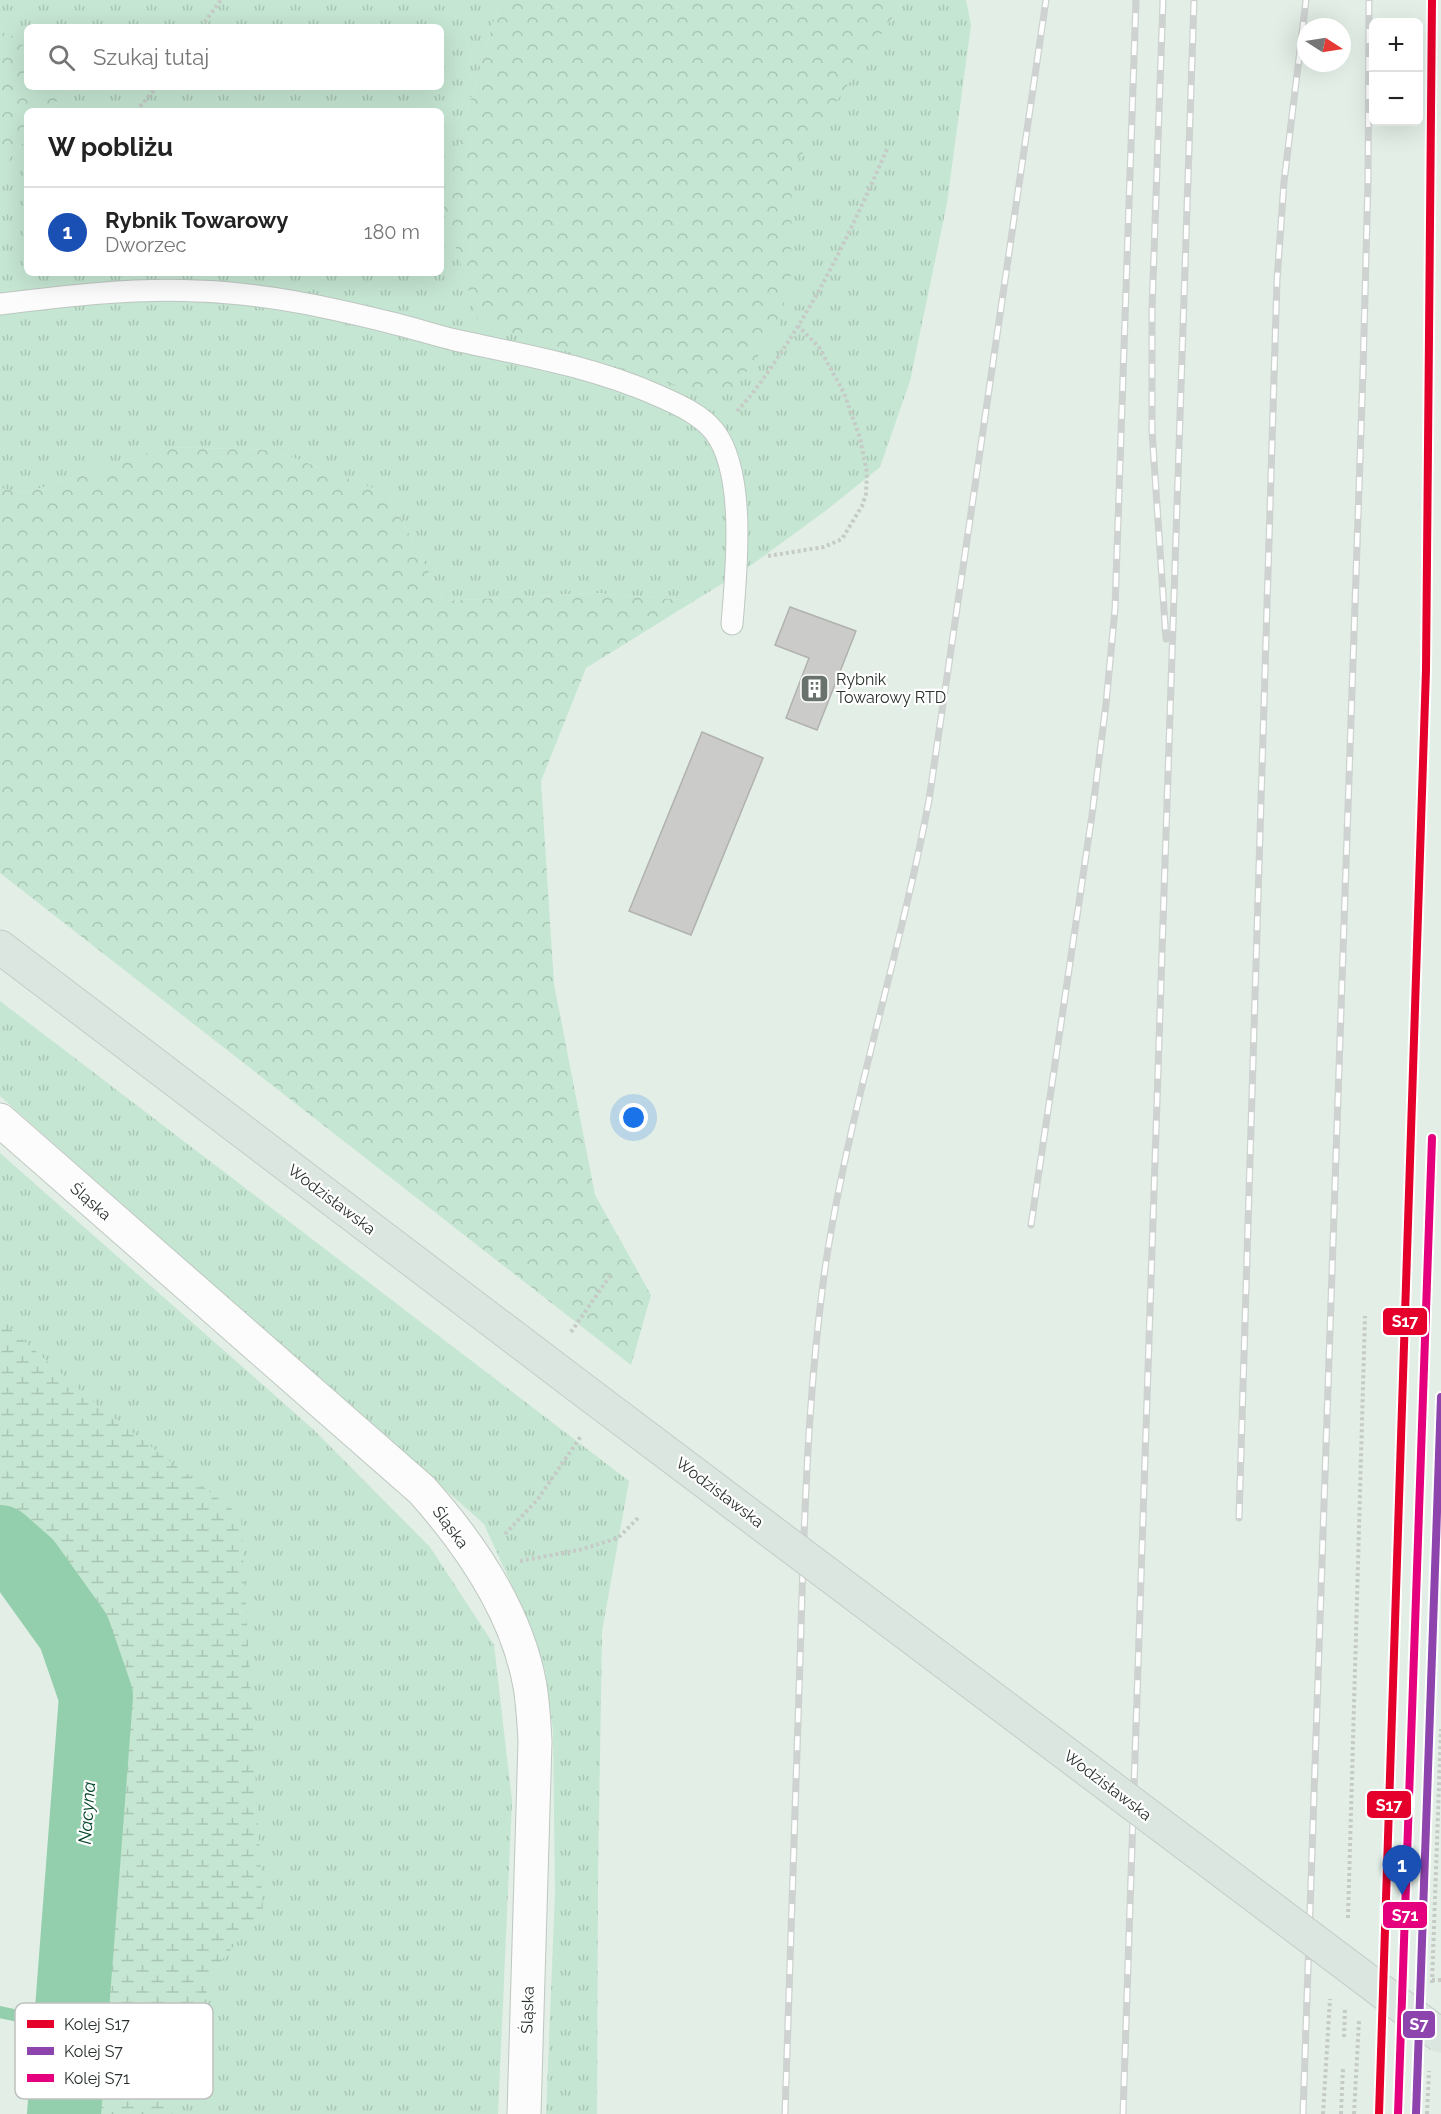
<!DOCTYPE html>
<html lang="pl">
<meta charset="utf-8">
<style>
:root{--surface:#fff;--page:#f2f2f2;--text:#222;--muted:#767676;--line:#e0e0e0;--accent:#69726c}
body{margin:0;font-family:Raleway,sans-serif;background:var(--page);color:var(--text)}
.controls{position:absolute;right:18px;top:18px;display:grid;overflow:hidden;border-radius:9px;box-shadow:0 6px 24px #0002}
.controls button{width:54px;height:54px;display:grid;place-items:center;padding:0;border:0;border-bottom:2px solid var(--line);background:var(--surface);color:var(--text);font:30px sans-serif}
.compass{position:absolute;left:1297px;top:18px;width:54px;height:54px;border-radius:50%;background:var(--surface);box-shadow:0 6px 24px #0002;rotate:102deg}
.you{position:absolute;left:634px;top:1118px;width:21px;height:21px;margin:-15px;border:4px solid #fff;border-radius:50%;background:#1a73e8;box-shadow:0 0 0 9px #1a73e833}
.badge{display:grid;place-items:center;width:39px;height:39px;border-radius:50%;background:var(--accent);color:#fff;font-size:20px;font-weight:700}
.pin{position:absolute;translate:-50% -50px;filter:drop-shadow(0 2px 3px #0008)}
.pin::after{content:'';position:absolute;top:32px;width:21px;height:18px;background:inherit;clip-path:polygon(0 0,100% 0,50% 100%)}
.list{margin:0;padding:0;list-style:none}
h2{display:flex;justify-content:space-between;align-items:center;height:78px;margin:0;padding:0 24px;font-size:26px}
h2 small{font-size:20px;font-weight:400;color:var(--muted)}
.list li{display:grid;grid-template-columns:39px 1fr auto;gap:18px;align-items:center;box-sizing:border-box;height:90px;padding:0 24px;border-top:2px solid var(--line)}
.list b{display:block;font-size:22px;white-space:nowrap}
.list p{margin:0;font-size:20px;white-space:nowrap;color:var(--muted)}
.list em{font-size:20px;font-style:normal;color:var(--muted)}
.icon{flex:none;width:33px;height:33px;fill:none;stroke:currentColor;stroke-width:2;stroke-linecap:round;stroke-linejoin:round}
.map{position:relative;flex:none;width:1441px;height:2114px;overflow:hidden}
.search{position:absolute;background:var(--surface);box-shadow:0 6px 24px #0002;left:24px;top:24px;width:420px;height:66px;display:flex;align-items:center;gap:15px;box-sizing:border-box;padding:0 21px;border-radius:9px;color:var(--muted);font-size:22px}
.panel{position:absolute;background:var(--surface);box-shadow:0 6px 24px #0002;left:24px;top:108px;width:420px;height:168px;border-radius:9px}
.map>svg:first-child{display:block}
.grass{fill:url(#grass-tufts)}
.forest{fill:url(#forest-crowns)}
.wetland{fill:url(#wetland-marsh)}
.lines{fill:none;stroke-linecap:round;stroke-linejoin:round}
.stream{stroke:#94cfad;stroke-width:12}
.river{stroke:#94cfad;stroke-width:74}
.building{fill:#cbccc9;stroke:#b1b2b0;stroke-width:1.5}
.service-casing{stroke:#bec7c1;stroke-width:23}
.tertiary-casing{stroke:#bec7c1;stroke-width:35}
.primary-casing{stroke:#c6cbc8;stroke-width:35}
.path{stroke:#c6cbc8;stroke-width:4;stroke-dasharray:3 3;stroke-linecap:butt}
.service{stroke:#fbfcfb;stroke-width:21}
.tertiary{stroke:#fbfcfb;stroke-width:33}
.primary{stroke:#dbe6e0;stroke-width:33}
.rail-casing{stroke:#ced2d0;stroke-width:7}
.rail{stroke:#fff;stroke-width:4.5;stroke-dasharray:14;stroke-linecap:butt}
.primary-bridge-casing{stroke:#c6cbc8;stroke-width:35;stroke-linecap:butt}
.primary-bridge{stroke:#dbe6e0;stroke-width:33}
.rail-1-casing{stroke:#fff;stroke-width:12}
.rail-2-casing{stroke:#fff;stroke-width:12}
.rail-3-casing{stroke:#fff;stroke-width:12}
.rail-1{stroke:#e4002b;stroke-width:8}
.rail-2{stroke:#8e44ad;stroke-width:8}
.rail-3{stroke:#e5007d;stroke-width:8}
.labels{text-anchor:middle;stroke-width:4.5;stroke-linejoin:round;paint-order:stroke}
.poi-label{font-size:16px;fill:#28302b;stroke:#fff;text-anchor:start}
.street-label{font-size:16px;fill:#28302b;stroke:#fff}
.water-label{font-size:18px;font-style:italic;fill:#044629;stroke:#fff}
.key{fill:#fff;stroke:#bec1bf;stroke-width:1.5}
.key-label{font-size:16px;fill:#28302b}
.line-badge{stroke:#fff;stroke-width:2}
.badge-label{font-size:16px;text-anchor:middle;font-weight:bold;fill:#fff}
</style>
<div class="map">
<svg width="1441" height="2114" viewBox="0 0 1441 2114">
<defs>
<pattern id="grass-tufts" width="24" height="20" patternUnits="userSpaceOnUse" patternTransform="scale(1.5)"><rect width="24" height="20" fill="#c5e6d2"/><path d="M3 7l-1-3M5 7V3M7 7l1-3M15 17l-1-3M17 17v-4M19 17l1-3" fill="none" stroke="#a9c6b4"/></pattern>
<pattern id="forest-crowns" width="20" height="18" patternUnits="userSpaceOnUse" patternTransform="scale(1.5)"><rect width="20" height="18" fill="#c5e6d2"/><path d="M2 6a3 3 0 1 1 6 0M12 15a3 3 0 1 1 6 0" fill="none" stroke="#a9c6b4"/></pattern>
<pattern id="wetland-marsh" width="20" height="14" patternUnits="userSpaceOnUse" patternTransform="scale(1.5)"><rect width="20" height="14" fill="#c5e6d2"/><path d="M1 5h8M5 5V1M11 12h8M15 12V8" fill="none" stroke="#a9c6b4"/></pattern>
</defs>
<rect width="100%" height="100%" fill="#e2eee6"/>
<!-- grass -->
<g class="grass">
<path d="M0 0H500L471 99 443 206 791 275V169L904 0H966L971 25 947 203 910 381 880 467 828 509 746 569 694 601 594 593 444 601 388 494 273 450 166 447 25 493 0 488V170L27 138V273H441V111H49L68 87H441V27H27V48L0 30Z"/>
<path d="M0 1001 629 1481 602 1631 598 1878 597 2114H546L555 1894 553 1730 545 1670 522 1608 484 1524 0 1096Z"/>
<path d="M0 1153 314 1430 430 1547 494 1645 512 1801 498 2114H82L107 1653 0 1521Z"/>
</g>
<!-- forest -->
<g class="forest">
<path d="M500 0H904L792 169 791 275 778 328 735 388 701 393 479 324 443 206 471 99Z"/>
<path d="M0 30 27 48V87H68L49 111H27V138L0 170Z"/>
<path d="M166 447 273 450 388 494 444 601 594 593 694 601 586 668 541 781 554 984 595 1195 651 1295 631 1365 0 873V488L25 493Z"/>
</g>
<!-- wetland -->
<path class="wetland" d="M0 1320 97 1405 241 1516 263 1911 212 1972 172 2114H53L77 1746 85 1687 49 1619 0 1570Z"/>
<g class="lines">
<!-- stream -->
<path class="stream" d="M0 2012 70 2027"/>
<!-- river -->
<path class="river" d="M0 1542 26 1565 74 1632 96 1696 64 2114"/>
</g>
<!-- building -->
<g class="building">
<path d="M790 607 856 631 817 730 786 718 809 658 775 645Z"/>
<path d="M702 732 763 758 691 935 629 911Z"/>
</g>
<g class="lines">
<defs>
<path id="service" d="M0 304C65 296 132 288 197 291 263 293 328 307 392 323 413 328 434 335 455 340 524 355 594 367 659 396 679 405 700 414 714 431 747 473 736 573 732 624"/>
<path id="tertiary" d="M0 1120 422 1490C471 1545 517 1612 530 1686 533 1704 534 1723 535 1741L524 2114"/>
<path id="primary" d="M0 947 578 1386"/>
</defs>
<!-- service casing -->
<use href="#service" class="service-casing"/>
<!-- tertiary casing -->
<use href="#tertiary" class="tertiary-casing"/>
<!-- primary casing -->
<use href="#primary" class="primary-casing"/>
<!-- path -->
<g class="path">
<path d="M201 27 221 0"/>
<path d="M136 111 157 87"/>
<path d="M737 411C756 391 771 368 786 345 827 283 858 215 888 147"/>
<path d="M768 556 824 547 842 539 862 506 866 494 867 473 860 438 844 393 819 347 798 326"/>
<path d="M571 1332 610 1276"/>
<path d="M505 1534 538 1499 581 1436"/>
<path d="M520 1561 579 1550 618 1538 639 1517"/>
<path d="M1348 1918 1365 1316"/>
<path d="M1432 1980H1441"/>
<path d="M1432 1983 1441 1729"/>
<path d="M1344 2037 1345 2010"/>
<path d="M1323 2114 1330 1999"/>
<path d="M1341 2114 1343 2068"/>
<path d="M1354 2114 1359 2021"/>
<path d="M1427 2114 1429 2071"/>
</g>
<!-- service -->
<use href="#service" class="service"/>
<!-- tertiary -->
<use href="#tertiary" class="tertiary"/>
<!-- primary -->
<use href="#primary" class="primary"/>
<defs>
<g id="rail">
<path d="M1163 0 1152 309V431L1166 639"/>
<path d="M1031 1225 1092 815 1106 704 1115 609 1136 0"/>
<path d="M1239 1518 1277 280 1284 182 1306 0"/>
<path d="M785 2114C790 1963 795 1812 800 1661 804 1528 807 1394 826 1262 850 1106 900 955 929 800L1046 0"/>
<path d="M1123 2114 1194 0"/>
<path d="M1303 2114 1363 372 1368 180 1369 0"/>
</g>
</defs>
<!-- rail casing -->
<use href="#rail" class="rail-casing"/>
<!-- rail -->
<use href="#rail" class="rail"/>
<defs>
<path id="primary-bridge" d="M578 1386 1441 2036"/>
</defs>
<!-- primary-bridge casing -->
<use href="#primary-bridge" class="primary-bridge-casing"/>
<!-- primary-bridge -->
<use href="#primary-bridge" class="primary-bridge"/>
<defs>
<path id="rail-1" d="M1379 2114 1426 670 1432 0"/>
<path id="rail-2" d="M1416 2114 1441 1397"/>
<path id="rail-3" d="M1398 2114 1432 1138"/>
</defs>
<!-- rail-1 casing -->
<use href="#rail-1" class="rail-1-casing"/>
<!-- rail-2 casing -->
<use href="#rail-2" class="rail-2-casing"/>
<!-- rail-3 casing -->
<use href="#rail-3" class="rail-3-casing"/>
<!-- rail-1 -->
<use href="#rail-1" class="rail-1"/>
<!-- rail-2 -->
<use href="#rail-2" class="rail-2"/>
<!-- rail-3 -->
<use href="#rail-3" class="rail-3"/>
</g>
<!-- icons -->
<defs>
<symbol id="building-square" viewBox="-11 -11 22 22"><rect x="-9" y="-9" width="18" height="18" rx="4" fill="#69726c" stroke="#fff"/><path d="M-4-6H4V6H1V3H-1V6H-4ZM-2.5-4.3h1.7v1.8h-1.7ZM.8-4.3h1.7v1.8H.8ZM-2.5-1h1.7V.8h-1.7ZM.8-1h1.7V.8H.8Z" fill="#fff"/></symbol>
</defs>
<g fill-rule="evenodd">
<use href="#building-square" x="798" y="672" width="33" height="33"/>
</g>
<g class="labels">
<!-- poi labels -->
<g class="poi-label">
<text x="836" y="685">Rybnik<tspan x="836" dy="18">Towarowy RTD</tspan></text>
</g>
<!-- street labels -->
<g class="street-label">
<text transform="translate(332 1199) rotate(37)" y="6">Wodzisławska</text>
<text transform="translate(91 1201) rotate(41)" y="6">Śląska</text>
<text transform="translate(720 1492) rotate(37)" y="6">Wodzisławska</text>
<text transform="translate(451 1527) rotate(53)" y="6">Śląska</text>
<text transform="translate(1108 1785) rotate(37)" y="6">Wodzisławska</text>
<text transform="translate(527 2010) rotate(-88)" y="6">Śląska</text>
</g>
<!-- water labels -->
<g class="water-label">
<text transform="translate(87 1813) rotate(-86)" y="6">Nacyna</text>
</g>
</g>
<!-- legend -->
<rect x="15" y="2003" width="198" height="96" rx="9" class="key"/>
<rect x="27" y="2020" width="27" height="8" fill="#e4002b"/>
<rect x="27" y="2047" width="27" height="8" fill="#8e44ad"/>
<rect x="27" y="2074" width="27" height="8" fill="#e5007d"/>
<g class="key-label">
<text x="64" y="2030">Kolej S17</text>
<text x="64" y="2057">Kolej S7</text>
<text x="64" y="2084">Kolej S71</text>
</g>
<g class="line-badge">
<rect x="1382" y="1307" width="46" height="29" rx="6" fill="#e4002b"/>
<rect x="1366" y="1790" width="46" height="29" rx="6" fill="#e4002b"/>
<rect x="1382" y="1901" width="46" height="28" rx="6" fill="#e5007d"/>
<rect x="1402" y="2010" width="34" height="29" rx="6" fill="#8e44ad"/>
</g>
<g class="badge-label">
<text x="1405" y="1327">S17</text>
<text x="1389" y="1811">S17</text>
<text x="1405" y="1921">S71</text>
<text x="1419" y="2030">S7</text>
</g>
</svg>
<div class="controls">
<button>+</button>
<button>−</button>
</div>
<svg class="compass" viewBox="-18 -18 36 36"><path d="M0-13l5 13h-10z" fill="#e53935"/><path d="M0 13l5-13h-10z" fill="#767676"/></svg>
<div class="you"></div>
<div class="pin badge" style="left:1402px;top:1895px;background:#1a4fb4">1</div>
<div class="search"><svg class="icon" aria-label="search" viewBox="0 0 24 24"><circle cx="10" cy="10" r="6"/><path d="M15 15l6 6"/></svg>Szukaj tutaj</div>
<section class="panel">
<h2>W pobliżu<small></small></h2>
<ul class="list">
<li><span class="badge" style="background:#1a4fb4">1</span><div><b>Rybnik Towarowy</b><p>Dworzec</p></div><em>180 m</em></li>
</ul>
</section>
</div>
